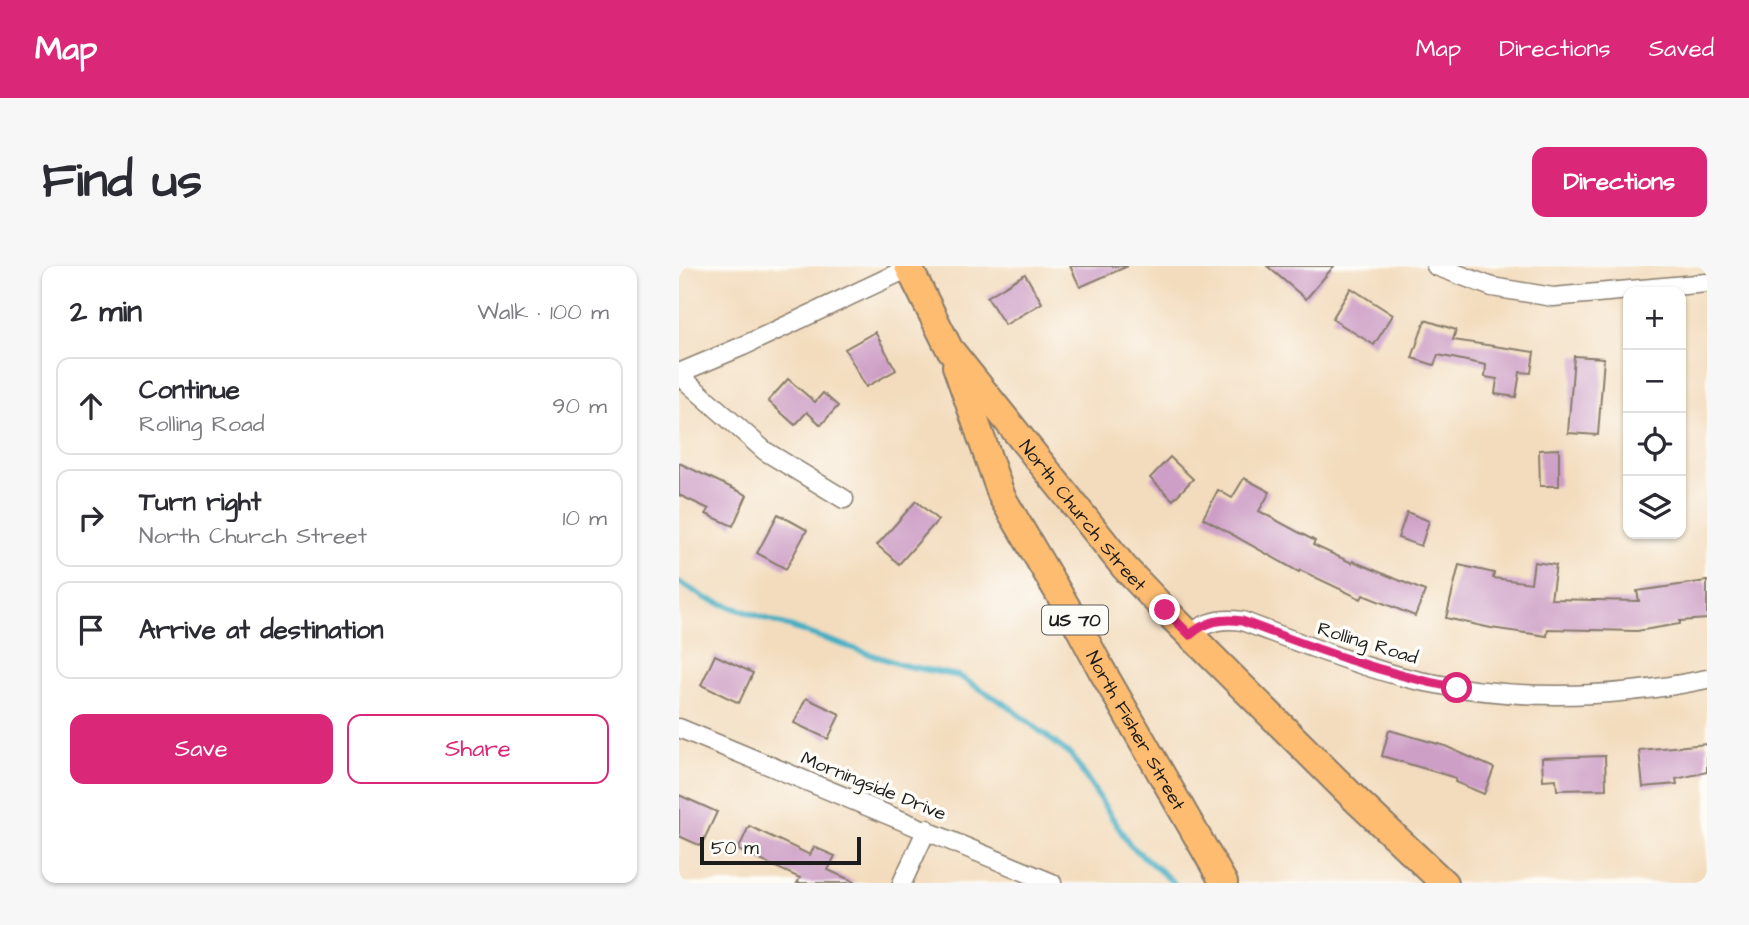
<!DOCTYPE html>
<meta charset="utf-8">
<style>
:root{--surface:#fff;--page:#f7f7f7;--text:#2b2b33;--muted:#7c7c81;--line:#e1e1e2;--accent:#db2777}
body{margin:0;font-family:"Architects Daughter",sans-serif;background:var(--page);color:var(--text)}
.controls{position:absolute;right:21px;top:21px;display:grid;overflow:hidden;border-radius:14px;box-shadow:0 2px 5px #0004}
.controls button{width:63px;height:63px;display:grid;place-items:center;padding:0;border:0;border-bottom:2px solid var(--line);background:var(--surface);color:var(--text);font:35px sans-serif}
.scale{position:absolute;left:21px;bottom:18px;width:161px;box-sizing:border-box;padding-left:7px;border:4px solid #1c1c1c;border-top:0;font-size:19px;line-height:24px;white-space:nowrap;color:#1c1c1c;-webkit-text-stroke:5px #fdfcf7;paint-order:stroke}
.stop{position:absolute;width:21px;height:21px;margin:-16px;border:5px solid #db2777;border-radius:50%;background:#fff}
.stop.end{background:#db2777;border-color:#fff;box-shadow:0 2px 7px #0008}
.list{margin:0;padding:0;list-style:none}
h2{display:flex;justify-content:space-between;align-items:center;height:91px;margin:0;padding:0 28px;font-size:30px}
h2 small{font-size:23px;font-weight:400;color:var(--muted)}
.list li{display:grid;grid-template-columns:46px 1fr auto;gap:21px;align-items:center;box-sizing:border-box;height:98px;margin:0 14px 14px;padding:0 14px;border:2px solid var(--line);border-radius:14px}
.list b{display:block;font-size:26px;white-space:nowrap}
.list p{margin:0;font-size:23px;white-space:nowrap;color:var(--muted)}
.list em{font-size:23px;font-style:normal;color:var(--muted)}
.actions{display:flex;gap:14px;padding:21px 28px}
.actions a{flex:1;padding:16px 0;border:2px solid var(--accent);border-radius:14px;text-align:center;font-size:24px;color:var(--accent)}
.actions .main{background:var(--accent);color:#fff}
.icon{flex:none;width:38px;height:38px;fill:none;stroke:currentColor;stroke-width:2;stroke-linecap:round;stroke-linejoin:round}
.map{position:relative;flex:none;width:1028px;height:617px;overflow:hidden;border-radius:14px}
header{display:flex;align-items:center;gap:42px;box-sizing:border-box;height:98px;padding:0 35px;background:var(--accent);color:#fff}
header strong{font-size:33px}
nav{display:flex;gap:38px;margin-inline-start:auto;font-size:24px}
.intro{display:flex;align-items:center;justify-content:space-between;box-sizing:border-box;height:168px;padding:0 42px}
h1{margin:0;font-size:49px}
.button{padding:18px 32px;border-radius:14px;background:var(--accent);color:#fff;font-size:24px;font-weight:700}
main{display:flex;gap:42px;padding:0 42px}
aside{flex:1;background:var(--surface);border-radius:14px;box-shadow:0 2px 5px #0004}
.map>svg:first-child{display:block}
.lines{fill:none;stroke-linecap:round;stroke-linejoin:round}
.stream{stroke:#43adc2;stroke-width:6}
.building{fill:#cd9ec6}
.street-casing{stroke:#887c6c;stroke-width:21}
.primary-casing{stroke:#887c6c;stroke-width:30}
.street{stroke:#fff;stroke-width:18}
.primary{stroke:#fdbc70;stroke-width:26}
.route{stroke:#db2777;stroke-width:9}
.labels{text-anchor:middle;stroke-width:7;stroke-linejoin:round;paint-order:stroke}
.shield{fill:#fdfcf7;stroke:#605f5e;stroke-width:2}
.shield-label{font-size:18px;font-weight:bold;fill:#1c1c1c}
.street-label{font-size:19px;fill:#1c1c1c;stroke:#fdfcf7}
</style>
<header>
<strong>Map</strong>
<nav><a>Map</a><a>Directions</a><a>Saved</a></nav>
</header>
<div class="intro"><h1>Find us</h1><a class="button">Directions</a></div>
<main>
<aside>
<h2>2 min<small>Walk · 100 m</small></h2>
<ul class="list">
<li><svg class="icon" aria-label="ahead" viewBox="0 0 24 24"><path d="M12 20V5M6 11l6-6 6 6"/></svg><div><b>Continue</b><p>Rolling Road</p></div><em>90 m</em></li>
<li><svg class="icon" aria-label="right" viewBox="0 0 24 24"><path d="M7 20v-9h11M14 6l5 5-5 5"/></svg><div><b>Turn right</b><p>North Church Street</p></div><em>10 m</em></li>
<li><svg class="icon" aria-label="arrive" viewBox="0 0 24 24"><path d="M6 21V4h12l-3 4 3 4H6"/></svg><div><b>Arrive at destination</b></div></li>
</ul>
<div class="actions"><a class="main">Save</a><a>Share</a></div>
</aside>
<div class="map">
<svg width="1028" height="617" viewBox="0 0 1028 617">
<rect width="100%" height="100%" fill="#fdfcf7"/>
<filter id="ink" filterUnits="userSpaceOnUse"><feTurbulence type="fractalNoise" baseFrequency=".0143" numOctaves="2"/><feDisplacementMap in="SourceGraphic" scale="14" xChannelSelector="R" yChannelSelector="G"/><feConvolveMatrix kernelMatrix="1 2 1 2 8 2 1 2 1" color-interpolation-filters="sRGB"/></filter>
<filter id="wash" filterUnits="userSpaceOnUse"><feTurbulence type="fractalNoise" baseFrequency=".00686" numOctaves="4" result="noise"/><feDisplacementMap in="SourceGraphic" scale="28" xChannelSelector="R" yChannelSelector="G"/><feGaussianBlur stdDeviation="1.57" result="paint"/><feColorMatrix in="noise" values="0 0 0 0 0 0 0 0 0 0 0 0 0 0 0 0 0 1.4 0 .05"/><feComposite in="paint" operator="in"/></filter>
<g filter="url(#wash)">
<rect width="100%" height="100%" fill="#f3dcbd"/>
<g class="lines">
<!-- stream -->
<path class="stream" d="M0 316 26 332 223 399 280 410 329 440 393 490 451 579 495 617"/>
</g>
<g id="blocks">
<!-- building -->
<g class="building">
<path d="M391 0H449L401 21Z"/>
<path d="M588 0H655L627 33Z"/>
<path d="M346 8 363 37 326 59 308 31Z"/>
<path d="M672 22 714 49 695 79 653 53Z"/>
<path d="M746 54 777 64 774 74 855 86 852 107 841 106 837 131 816 128 818 113 806 111 807 99 759 89 755 99 733 92Z"/>
<path d="M196 66 217 104 187 121 166 83Z"/>
<path d="M895 90 925 92 919 169 889 167Z"/>
<path d="M109 113 136 136 144 127 159 140 142 159 128 146 116 159 89 135Z"/>
<path d="M880 183V220H861L860 184Z"/>
<path d="M491 191 514 213 494 234 471 212Z"/>
<path d="M0 197 68 229 54 260 27 248 30 243 0 229Z"/>
<path d="M565 212 591 226 580 245 636 275 634 279 673 297 674 295 746 325 736 350 684 329 682 333 621 304 620 306 524 252 539 224 553 232Z"/>
<path d="M237 235 259 254 220 298 198 279Z"/>
<path d="M728 246 750 255 742 280 719 272Z"/>
<path d="M99 248 128 264 107 303 78 287Z"/>
<path d="M855 296 877 299 872 333 960 335 958 325 1028 315V353L1001 355V358L958 365 869 363 868 370 812 362 767 352 780 299 815 307 814 312 852 317Z"/>
<path d="M36 389 74 407 60 437 22 419Z"/>
<path d="M127 432 161 448 149 473 115 457Z"/>
<path d="M710 464 766 480 815 502 805 528 776 516 777 512 703 490Z"/>
<path d="M1028 478V506L997 513 998 518 964 521 960 484Z"/>
<path d="M926 490 927 523 878 524 877 513 864 514 863 492Z"/>
<path d="M0 529 38 546 22 580 0 570Z"/>
<path d="M70 560 131 589 135 581 156 590 149 604 178 617H118L121 612 59 584Z"/>
</g>
</g>
</g>
<g filter="url(#ink)">
<use href="#blocks" fill-opacity="0" stroke="#887c6c" stroke-width="2"/>
<g class="lines">
<defs>
<g id="street">
<path d="M757 0 813 21 874 31 1028 17"/>
<path d="M0 107 64 80 234 0"/>
<path d="M0 109 86 185 165 233"/>
<path d="M511 369C526 355 544 352 563 355 619 376 683 402 741 415 837 435 933 433 1028 413"/>
<path d="M0 462 373 617"/>
<path d="M223 617 248 563"/>
</g>
<g id="primary">
<path id="s1" d="M229 0 270 82 445 301 486 344 675 532 765 617"/>
<path id="s2" d="M277 100 323 231 399 360 422 403 545 617"/>
</g>
</defs>
<!-- street casing -->
<use href="#street" class="street-casing"/>
<!-- primary casing -->
<use href="#primary" class="primary-casing"/>
<!-- street -->
<use href="#street" class="street"/>
<!-- primary -->
<use href="#primary" class="primary"/>
</g>
</g>
<g class="lines" filter="url(#ink)">
<!-- route -->
<path class="route" d="M486 344 511 369C527 355 543 352 563 355 634 382 704 408 778 422"/>
</g>
<g class="labels">
<!-- shield labels -->
<rect class="shield" x="363" y="339.5" width="66" height="29" rx="5"/>
<g class="shield-label">
<text x="396" y="360">US 70</text>
</g>
<!-- street labels -->
<g class="street-label">
<text dy="7" stroke="none"><textPath href="#s1" startOffset="306">North Church Street</textPath></text>
<text transform="translate(689 376) rotate(17)" y="7">Rolling Road</text>
<text dy="7" stroke="none"><textPath href="#s2" startOffset="408">North Fisher Street</textPath></text>
<text transform="translate(195 519) rotate(22)" y="7">Morningside Drive</text>
</g>
</g>
</svg>
<div class="controls">
<button>+</button>
<button>−</button>
<button><svg class="icon" aria-label="locate" viewBox="0 0 24 24"><circle cx="12" cy="12" r="6"/><path d="M12 2v4M12 18v4M2 12h4M18 12h4"/></svg></button>
<button><svg class="icon" aria-label="layers" viewBox="0 0 24 24"><path d="M12 4l9 5-9 5-9-5zM3 14l9 5 9-5"/></svg></button>
</div>
<div class="scale">50 m</div>
<div class="stop" style="left:778px;top:422px"></div>
<div class="stop end" style="left:486px;top:344px"></div>
</div>
</main>
